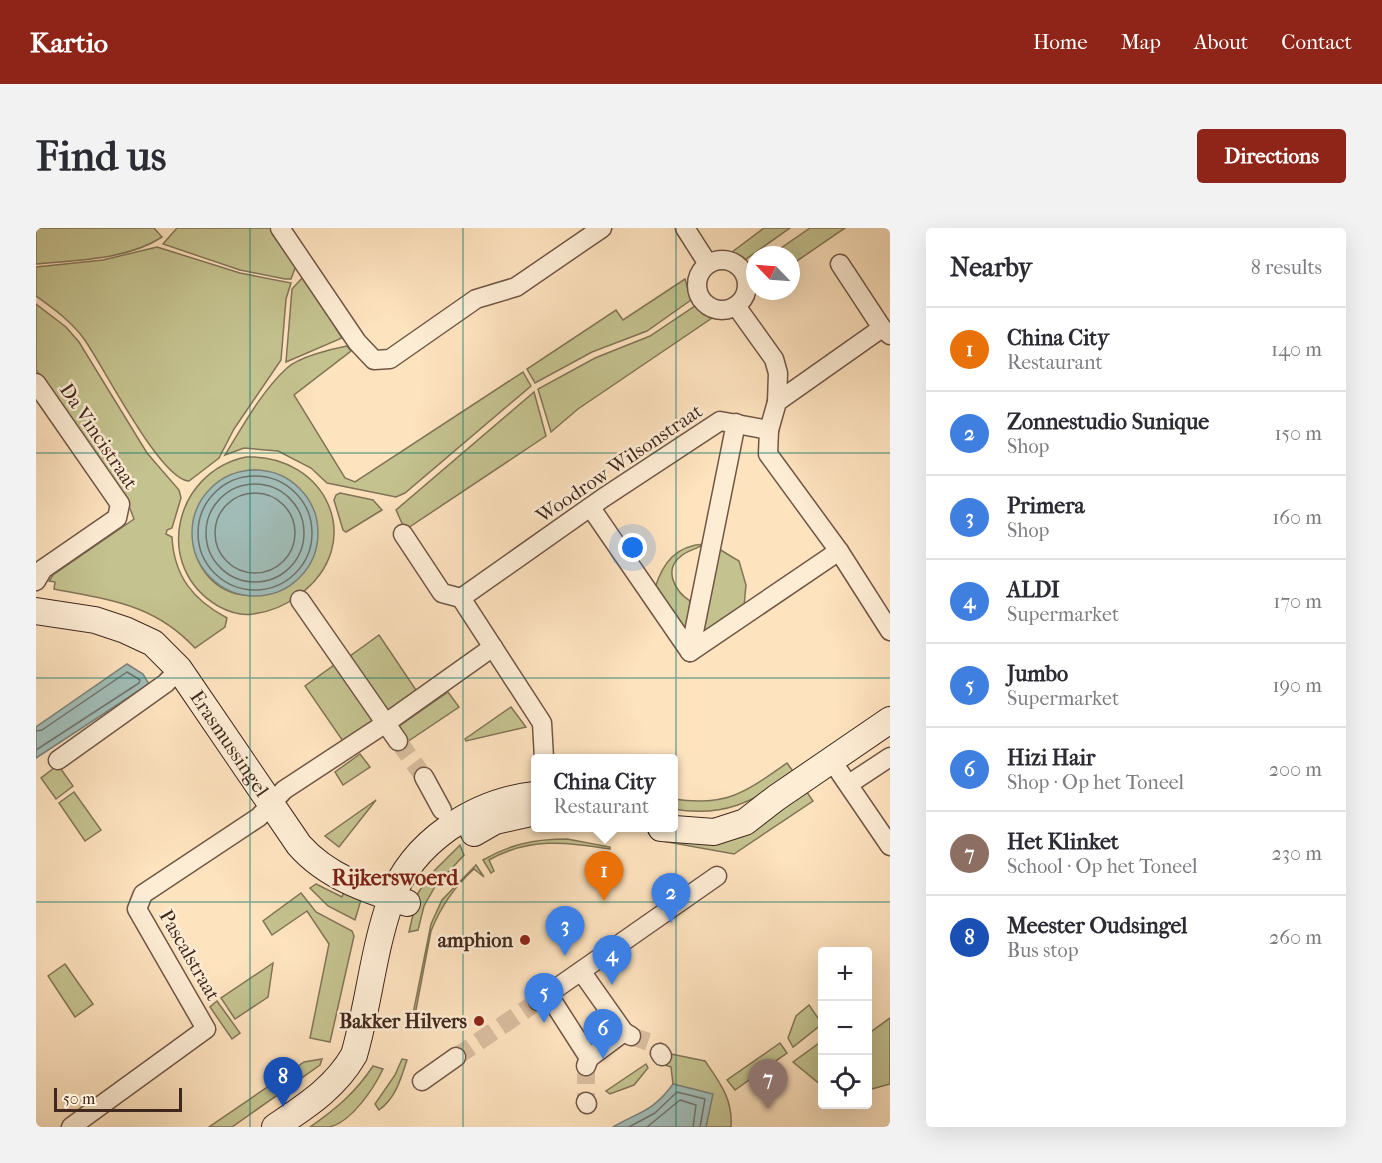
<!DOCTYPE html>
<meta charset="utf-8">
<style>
:root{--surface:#fff;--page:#f2f2f3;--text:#2b2b33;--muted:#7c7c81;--line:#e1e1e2;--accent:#8f2418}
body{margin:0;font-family:"IM FELL French Canon",serif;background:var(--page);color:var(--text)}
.controls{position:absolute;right:18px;bottom:18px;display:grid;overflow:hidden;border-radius:6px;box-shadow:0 6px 24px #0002}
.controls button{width:54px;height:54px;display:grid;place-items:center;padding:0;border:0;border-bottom:2px solid var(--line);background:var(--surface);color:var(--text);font:30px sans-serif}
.compass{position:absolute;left:710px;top:18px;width:54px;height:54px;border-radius:50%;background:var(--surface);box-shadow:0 6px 24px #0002;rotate:295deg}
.scale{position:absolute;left:18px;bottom:15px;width:128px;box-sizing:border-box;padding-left:6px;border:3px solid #40271e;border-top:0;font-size:16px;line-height:21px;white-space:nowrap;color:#40271e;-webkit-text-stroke:4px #feedd5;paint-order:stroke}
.you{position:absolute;left:597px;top:320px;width:21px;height:21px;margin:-15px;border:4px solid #fff;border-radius:50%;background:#1a73e8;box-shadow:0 0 0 9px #1a73e833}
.badge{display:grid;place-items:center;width:39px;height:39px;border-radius:50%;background:var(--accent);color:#fff;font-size:20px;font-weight:700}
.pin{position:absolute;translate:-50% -50px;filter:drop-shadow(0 2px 3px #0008)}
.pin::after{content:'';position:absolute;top:32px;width:21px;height:18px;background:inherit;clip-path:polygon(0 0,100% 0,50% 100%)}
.popup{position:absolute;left:495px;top:526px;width:147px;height:78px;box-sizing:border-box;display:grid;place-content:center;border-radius:6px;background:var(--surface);filter:drop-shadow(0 2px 4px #0005);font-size:20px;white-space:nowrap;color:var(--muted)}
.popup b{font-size:22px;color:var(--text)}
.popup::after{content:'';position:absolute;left:50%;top:100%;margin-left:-12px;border:12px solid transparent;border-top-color:var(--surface)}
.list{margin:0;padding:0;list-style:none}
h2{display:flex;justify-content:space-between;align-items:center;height:78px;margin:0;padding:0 24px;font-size:26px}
h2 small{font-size:20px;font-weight:400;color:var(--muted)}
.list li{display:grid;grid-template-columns:39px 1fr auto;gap:18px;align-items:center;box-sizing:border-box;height:84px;padding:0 24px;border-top:2px solid var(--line)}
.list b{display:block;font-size:22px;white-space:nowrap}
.list p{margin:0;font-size:20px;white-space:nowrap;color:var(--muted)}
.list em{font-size:20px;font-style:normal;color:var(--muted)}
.icon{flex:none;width:33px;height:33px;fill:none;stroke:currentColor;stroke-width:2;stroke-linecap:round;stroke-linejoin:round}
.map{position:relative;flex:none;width:854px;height:899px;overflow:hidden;border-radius:6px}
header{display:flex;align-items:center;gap:36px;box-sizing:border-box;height:84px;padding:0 30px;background:var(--accent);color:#fff}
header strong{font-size:28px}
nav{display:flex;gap:33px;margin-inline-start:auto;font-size:21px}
.intro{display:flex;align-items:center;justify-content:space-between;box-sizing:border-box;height:144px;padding:0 36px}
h1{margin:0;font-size:42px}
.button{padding:15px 27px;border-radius:6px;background:var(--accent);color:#fff;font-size:21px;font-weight:700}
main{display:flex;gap:36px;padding:0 36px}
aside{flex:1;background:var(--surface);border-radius:6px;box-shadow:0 6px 24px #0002}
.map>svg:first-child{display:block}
.green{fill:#c4c28f;stroke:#827456;stroke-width:1.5;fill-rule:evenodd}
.water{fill:#a1bdb8;stroke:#7a817a;stroke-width:1.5}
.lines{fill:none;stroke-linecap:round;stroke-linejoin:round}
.shore{stroke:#70726b;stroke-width:1.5}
.street-tunnel{stroke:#d8bd9f;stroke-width:18;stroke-dasharray:18 9;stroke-linecap:butt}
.street-casing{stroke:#705646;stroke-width:21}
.secondary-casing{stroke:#40271e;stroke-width:28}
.street{stroke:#feedd5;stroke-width:18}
.secondary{stroke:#feedd5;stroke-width:26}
.grid{fill:none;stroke:#0f766e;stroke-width:1.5;stroke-opacity:0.55}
.poi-dot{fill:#8f2418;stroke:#feedd5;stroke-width:2}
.labels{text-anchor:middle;stroke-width:5;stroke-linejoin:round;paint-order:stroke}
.street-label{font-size:20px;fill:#40271e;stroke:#feedd5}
.poi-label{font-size:20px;font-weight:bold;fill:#40271e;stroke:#feedd5;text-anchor:end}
.quarter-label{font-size:22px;font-weight:bold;fill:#7a1f14;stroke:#feedd5}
</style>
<header>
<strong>Kartio</strong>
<nav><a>Home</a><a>Map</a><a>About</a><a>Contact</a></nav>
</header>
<div class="intro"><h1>Find us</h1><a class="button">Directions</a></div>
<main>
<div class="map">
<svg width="854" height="899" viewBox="0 0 854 899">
<rect width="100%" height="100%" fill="#fee3bf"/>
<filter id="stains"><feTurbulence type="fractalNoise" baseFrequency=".00333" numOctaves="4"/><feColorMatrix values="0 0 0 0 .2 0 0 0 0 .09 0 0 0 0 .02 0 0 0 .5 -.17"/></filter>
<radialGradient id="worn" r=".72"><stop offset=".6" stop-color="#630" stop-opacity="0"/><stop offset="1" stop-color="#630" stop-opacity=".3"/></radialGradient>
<!-- green -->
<g class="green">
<path d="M0 0H118L126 9C91 32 40 32 0 36Z"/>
<path d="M141 0H238L261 35 255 51H249L204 42 127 16Z"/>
<path d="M728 0H754L703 36 692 27Z"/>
<path d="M774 0H809L755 37V27H735Z"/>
<path d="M121 19 204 45 255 55 250 71 245 132 198 201 183 230 153 253C124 252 67 137 48 111 35 93 18 81 0 68V39L67 32Z"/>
<path d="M268 48 306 110 250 134 256 61Z"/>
<path d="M649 51 655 72 611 103 556 124 499 155 491 141 580 82 587 92Z"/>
<path d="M0 76 30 99 43 114 111 225 143 262 145 270 136 300 131 302 130 306 136 309C138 348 157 372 191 390L189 399 159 420C118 376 74 372 18 361L19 354 13 353 17 347 98 291 93 278 0 142Z"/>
<path d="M659 78 676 90 542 181 515 204 502 161 559 130 614 108Z"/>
<path d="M311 118 315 123 258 167 309 250 319 254 487 144 495 158 369 265 360 269 291 255 275 240 242 223 208 220 189 227C207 198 225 164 251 140 263 129 295 121 311 118Z"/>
<path d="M498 164 510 208 369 302 360 282Z"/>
<path d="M210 229C291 226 332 316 263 367 250 377 234 384 217 386 205 388 193 384 182 378 116 339 138 244 210 229ZM219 242C257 246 262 268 281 297 283 320 275 334 261 351 252 361 238 366 224 367 142 376 130 250 219 242Z"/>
<path d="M304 265 337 272 346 282 310 304 307 302 298 272 300 267Z"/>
<path d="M668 316C662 321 651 322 644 329 627 343 640 364 654 373L651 401H648L619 360C627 334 640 318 668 316Z"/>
<path d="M678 318 703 333 710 357 708 378 667 406 663 404Z"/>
<path d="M343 407 388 474 354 496 310 431Z"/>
<path d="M301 435 343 497 311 519 269 458Z"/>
<path d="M412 464 423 479 368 516 359 501Z"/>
<path d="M475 479 490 499 430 513 429 511Z"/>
<path d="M324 526 334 539 307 557 299 544Z"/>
<path d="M751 535 759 546C717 573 689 590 637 581V571C691 579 708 565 751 535Z"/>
<path d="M22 537 37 558 20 571 5 550Z"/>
<path d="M768 560 777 573 698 626 626 613 659 608Z"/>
<path d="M38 564 65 602 49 613 23 575Z"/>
<path d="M340 572 303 619 289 608Z"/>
<path d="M531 611 574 619V621C531 614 493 609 453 632L458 643 455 645 447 632C474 616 500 611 531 611Z"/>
<path d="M424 617 428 627 406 651 401 650 396 645Z"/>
<path d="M440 637 448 649 438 641C418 659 405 678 395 703L378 792 376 791 395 696 406 672Z"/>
<path d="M393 649 401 655 388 678 382 702 373 704 382 665Z"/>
<path d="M280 656 306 669 308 664 325 672 319 692 292 678 274 660Z"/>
<path d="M265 665 280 684 316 703 318 708 294 814 274 810 293 716 271 683 236 707 227 693Z"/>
<path d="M237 735 232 769 199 791 185 770Z"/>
<path d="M29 736 57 776 39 789 12 748Z"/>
<path d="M181 773 204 805 196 811 174 779Z"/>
<path d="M773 777 786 796 757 819 752 810 760 788Z"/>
<path d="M854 790V856L832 862V806Z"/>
<path d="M786 813V858L757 834Z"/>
<path d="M744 815 751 825 699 862 691 852Z"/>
<path d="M635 826 669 833C684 855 697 871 695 899H670L676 866 637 856 635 839 629 837Z"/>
<path d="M286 831 284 837 196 899H173L268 834Z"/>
<path d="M366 831 371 832C365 850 360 870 343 882L339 876 359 847Z"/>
<path d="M610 836 612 840 598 857 574 866 570 863Z"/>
<path d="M337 838 347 841C338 860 315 895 293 899 288 899 280 899 274 899 300 881 320 864 337 838Z"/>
</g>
<!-- water -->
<g class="water">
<circle cx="219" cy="305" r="63"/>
<path d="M91 436 107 446 113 456 0 530V499Z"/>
<path d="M637 856 677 866 670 899H577C602 884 617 884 637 856Z"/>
</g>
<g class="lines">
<!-- shore -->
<g class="shore">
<circle cx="219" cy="305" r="57"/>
<circle cx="219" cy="305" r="49"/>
<circle cx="219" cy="305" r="40"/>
<path d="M0 503 6 502 91 444 104 452 103 455 0 522"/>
<path d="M593 899 619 885 641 864 669 871 664 899"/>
<path d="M611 899 644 872 660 877 657 899"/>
</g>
<!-- street-tunnel -->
<g class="street-tunnel">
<path d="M362 513 388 549"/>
<path d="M595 808 613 814 624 825"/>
<path d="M420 829 502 773"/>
<path d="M550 838V874"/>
</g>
<defs>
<g id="street">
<path d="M244 0 321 114 338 132 354 131 440 71 480 59 566 0"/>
<path d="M649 0 672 36"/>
<circle cx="686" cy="57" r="25"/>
<path d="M804 36 846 100 854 107"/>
<path d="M700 78 738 131 742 145 741 174"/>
<path d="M0 155 84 276 81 290 7 341 0 353"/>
<path d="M733 202 732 226 803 323 854 403"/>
<path d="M555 280 654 424 803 323"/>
<path d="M367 306 406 365 425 370"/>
<path d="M264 372 362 513"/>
<path d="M654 424 700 195"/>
<path d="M508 530 506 495 425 370 567 270 684 193 733 202 741 174 846 100"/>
<path d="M22 532 130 455 143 441"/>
<path d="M796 533 854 618"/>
<path d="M388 549 406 582"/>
<path d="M813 556 854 529"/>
<path d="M545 743 588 804"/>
<path d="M512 766 553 830"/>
<path d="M502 773 681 648"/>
<path d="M624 825 626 828"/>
<path d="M550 838 553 830 588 804 595 808"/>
<path d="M386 853 420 829"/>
<path d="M550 874 551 876"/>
<path d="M35 899 170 801 101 681 107 666 223 589 248 562 350 495 457 419"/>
</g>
<g id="secondary">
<path id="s1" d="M0 383 59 392 89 402 117 415 143 441 263 617C291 649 331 662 371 675"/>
<path d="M625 600 678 604 709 594 740 570 854 492"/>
<path d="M438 605 459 593 499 584"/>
<path d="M239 899C270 878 299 860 318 827 333 776 337 722 355 672 376 614 439 573 499 567"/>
</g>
</defs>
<!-- street casing -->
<use href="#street" class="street-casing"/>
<!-- secondary casing -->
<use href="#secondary" class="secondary-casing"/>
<!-- street -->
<use href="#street" class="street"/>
<!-- secondary -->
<use href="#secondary" class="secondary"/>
</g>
<!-- grid -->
<path class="grid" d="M214 0V899M427 0V899M640 0V899M0 225H854M0 450H854M0 674H854"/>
<!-- markers -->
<g class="poi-dot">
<circle cx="489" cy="712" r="6"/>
<circle cx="443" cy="793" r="6"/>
</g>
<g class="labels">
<!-- street labels -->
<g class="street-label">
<text transform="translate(63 208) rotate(56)" y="7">Da Vincistraat</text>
<text transform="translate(583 235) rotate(-34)" y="7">Woodrow Wilsonstraat</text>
<text dy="7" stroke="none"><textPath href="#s1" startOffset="249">Erasmussingel</textPath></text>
<text transform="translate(154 727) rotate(60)" y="7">Pascalstraat</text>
</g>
<!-- poi labels -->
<g class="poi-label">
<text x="477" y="719">amphion</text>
<text x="431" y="800">Bakker Hilvers</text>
</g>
<!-- quarter labels -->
<g class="quarter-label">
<text x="359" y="657">Rijkerswoerd</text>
</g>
</g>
<rect width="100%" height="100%" filter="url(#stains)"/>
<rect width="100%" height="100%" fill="url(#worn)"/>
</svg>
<div class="controls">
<button>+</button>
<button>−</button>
<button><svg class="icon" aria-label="locate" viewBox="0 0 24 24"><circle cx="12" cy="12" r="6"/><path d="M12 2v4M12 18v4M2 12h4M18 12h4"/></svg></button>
</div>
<svg class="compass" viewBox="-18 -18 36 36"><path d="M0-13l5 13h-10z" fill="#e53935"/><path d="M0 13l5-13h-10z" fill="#7c7c81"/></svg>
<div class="scale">50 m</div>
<div class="you"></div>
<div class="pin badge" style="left:568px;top:673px;background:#e8710a">1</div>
<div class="popup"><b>China City</b>Restaurant</div>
<div class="pin badge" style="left:635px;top:695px;background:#3f7fe0">2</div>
<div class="pin badge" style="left:529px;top:728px;background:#3f7fe0">3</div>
<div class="pin badge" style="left:576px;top:757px;background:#3f7fe0">4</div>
<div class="pin badge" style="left:508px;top:795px;background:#3f7fe0">5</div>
<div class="pin badge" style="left:567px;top:831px;background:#3f7fe0">6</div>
<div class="pin badge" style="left:732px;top:881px;background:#8d6e63">7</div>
<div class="pin badge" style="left:247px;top:879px;background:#1a4fb4">8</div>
</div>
<aside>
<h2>Nearby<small>8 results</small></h2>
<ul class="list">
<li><span class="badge" style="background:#e8710a">1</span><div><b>China City</b><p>Restaurant</p></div><em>140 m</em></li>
<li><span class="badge" style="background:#3f7fe0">2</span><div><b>Zonnestudio Sunique</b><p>Shop</p></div><em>150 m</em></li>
<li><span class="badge" style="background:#3f7fe0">3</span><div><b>Primera</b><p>Shop</p></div><em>160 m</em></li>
<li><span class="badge" style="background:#3f7fe0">4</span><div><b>ALDI</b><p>Supermarket</p></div><em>170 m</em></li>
<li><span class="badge" style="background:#3f7fe0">5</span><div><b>Jumbo</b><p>Supermarket</p></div><em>190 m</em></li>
<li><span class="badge" style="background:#3f7fe0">6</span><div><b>Hizi Hair</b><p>Shop · Op het Toneel</p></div><em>200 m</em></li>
<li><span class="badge" style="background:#8d6e63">7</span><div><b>Het Klinket</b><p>School · Op het Toneel</p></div><em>230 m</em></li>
<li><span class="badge" style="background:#1a4fb4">8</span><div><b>Meester Oudsingel</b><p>Bus stop</p></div><em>260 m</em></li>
</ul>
</aside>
</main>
